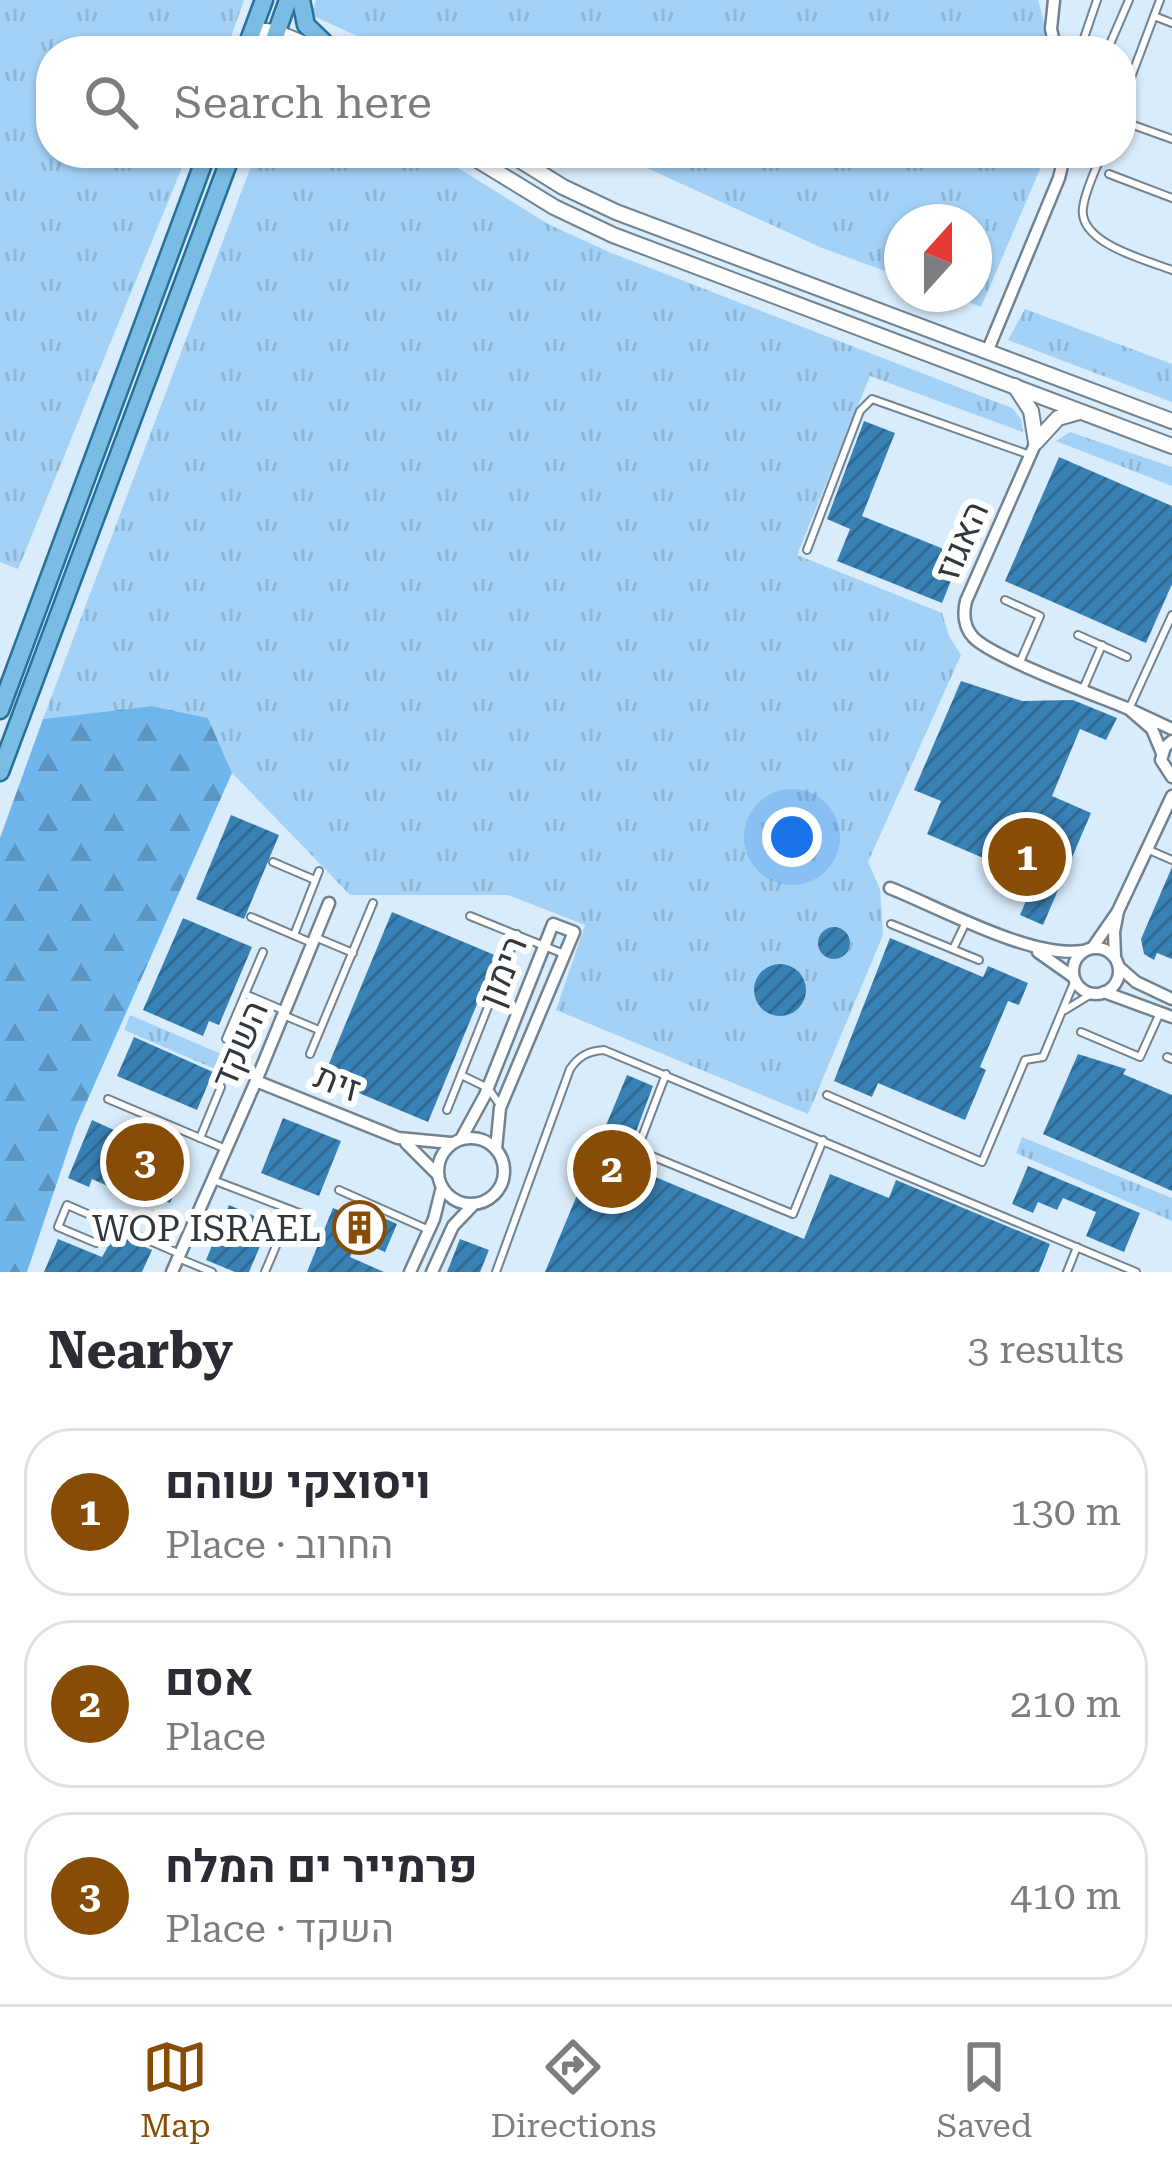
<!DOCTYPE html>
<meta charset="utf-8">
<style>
:root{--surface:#fff;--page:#f2f2f3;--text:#2b2b33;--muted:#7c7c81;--line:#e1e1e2;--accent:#874c05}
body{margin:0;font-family:"Roboto Serif",Heebo,serif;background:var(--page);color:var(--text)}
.compass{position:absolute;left:884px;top:204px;width:108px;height:108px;border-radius:50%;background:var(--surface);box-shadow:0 3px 9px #0004;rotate:21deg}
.you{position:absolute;left:792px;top:837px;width:42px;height:42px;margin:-30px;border:9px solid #fff;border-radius:50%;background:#1a73e8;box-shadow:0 0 0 18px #1a73e833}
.badge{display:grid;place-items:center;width:78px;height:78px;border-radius:50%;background:var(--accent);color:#fff;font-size:39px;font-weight:700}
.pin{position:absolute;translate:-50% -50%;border:6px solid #fff;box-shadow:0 3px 12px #0006}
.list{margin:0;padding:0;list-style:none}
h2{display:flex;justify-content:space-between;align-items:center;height:156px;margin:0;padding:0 48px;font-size:51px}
h2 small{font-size:39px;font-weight:400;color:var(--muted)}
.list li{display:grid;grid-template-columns:78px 1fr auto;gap:36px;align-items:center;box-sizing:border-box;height:168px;margin:0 24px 24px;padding:0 24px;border:3px solid var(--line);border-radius:48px}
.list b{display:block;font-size:45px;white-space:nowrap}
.list p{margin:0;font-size:39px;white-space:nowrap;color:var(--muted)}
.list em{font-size:39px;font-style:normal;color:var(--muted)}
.icon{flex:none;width:66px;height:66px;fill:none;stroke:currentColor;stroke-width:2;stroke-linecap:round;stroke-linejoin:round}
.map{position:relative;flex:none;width:1172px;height:1272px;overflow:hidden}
.search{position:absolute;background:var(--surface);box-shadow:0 3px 9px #0004;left:36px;right:36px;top:36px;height:132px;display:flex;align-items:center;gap:30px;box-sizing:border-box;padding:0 42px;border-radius:48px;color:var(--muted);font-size:45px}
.sheet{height:732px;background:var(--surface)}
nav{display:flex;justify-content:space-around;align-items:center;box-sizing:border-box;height:168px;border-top:3px solid var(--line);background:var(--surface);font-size:33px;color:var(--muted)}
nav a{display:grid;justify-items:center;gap:6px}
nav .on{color:var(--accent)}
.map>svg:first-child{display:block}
.grass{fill:url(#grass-tufts)}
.forest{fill:url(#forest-firs)}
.building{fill:url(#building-hatch)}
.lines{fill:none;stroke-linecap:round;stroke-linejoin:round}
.service-casing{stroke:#718290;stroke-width:10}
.minor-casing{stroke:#718290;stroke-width:15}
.tertiary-casing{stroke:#718290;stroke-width:18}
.primary-casing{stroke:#26709d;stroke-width:21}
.service{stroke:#fff;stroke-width:6}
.minor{stroke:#fff;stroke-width:10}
.tertiary{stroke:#fff;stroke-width:14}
.primary{stroke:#7abce3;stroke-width:16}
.labels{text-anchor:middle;stroke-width:12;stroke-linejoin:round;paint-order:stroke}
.street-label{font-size:36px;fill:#30373d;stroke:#fff}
.poi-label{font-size:36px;fill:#30373d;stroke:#fff;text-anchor:end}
</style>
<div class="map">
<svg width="1172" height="1272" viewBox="0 0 1172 1272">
<defs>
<pattern id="grass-tufts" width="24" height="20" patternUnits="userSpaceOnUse" patternTransform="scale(3)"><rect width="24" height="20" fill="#a4d2f6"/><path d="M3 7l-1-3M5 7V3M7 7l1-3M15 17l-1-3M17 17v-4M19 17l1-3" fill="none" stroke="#8eb5d4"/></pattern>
<pattern id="forest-firs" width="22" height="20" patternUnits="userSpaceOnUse" patternTransform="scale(3)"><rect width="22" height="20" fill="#6eb6ec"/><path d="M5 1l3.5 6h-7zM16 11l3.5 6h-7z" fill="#5b95c0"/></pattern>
<pattern id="building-hatch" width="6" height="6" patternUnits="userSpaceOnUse" patternTransform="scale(3)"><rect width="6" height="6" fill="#3881b4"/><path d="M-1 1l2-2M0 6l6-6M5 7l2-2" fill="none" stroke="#306a94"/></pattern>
</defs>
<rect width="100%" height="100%" fill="#d9ecfb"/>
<!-- grass -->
<g class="grass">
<path d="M0 0H244L226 51H51V153H188L18 569 0 562Z"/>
<path d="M316 0H1038L1052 51H390L311 15Z"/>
<path d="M256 153H434L548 224 609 252 1012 408 1021 419 1023 432 870 376 797 555 942 613 949 636 961 655 868 862 880 889 883 935 808 1114 556 1010 585 925 508 895H350L232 773 208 718 152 706 43 719Z"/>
<path d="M614 153H1047L981 307 947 294H974V222H902V277L822 248Z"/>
<path d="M1025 309 1172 364V402L1008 340Z"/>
<path d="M1070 432 1172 467V486L1056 441Z"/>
<path d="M130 1015 247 1065 241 1080 124 1030Z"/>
<path d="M1022 1137 1172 1198V1221L1016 1153Z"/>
</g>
<!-- forest -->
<path class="forest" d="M152 706 208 718 232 773 76 1126 27 1272H0V838L43 719Z"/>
<!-- building -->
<g class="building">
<path d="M864 421 895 433 862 516 961 556 942 603 837 561 850 529 827 519Z"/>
<path d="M1059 457 1172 506V584L1146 643 1005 581Z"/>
<path d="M961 681 1022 701 1073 700 1117 718 1106 740 1080 729 1052 796 1091 813 1043 925 1020 915 1035 880 927 834 941 801 914 790Z"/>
<path d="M231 815 279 835 244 919 196 899Z"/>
<path d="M1172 867V959L1157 953 1154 960 1144 954 1141 939Z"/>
<path d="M392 912 497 956 428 1122 323 1078Z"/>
<path d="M183 918 252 947 219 1025 209 1021 203 1036 143 1010Z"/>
<circle cx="834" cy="943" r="16"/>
<path d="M890 938 983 977 988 966 1028 983 1019 1005 1008 1001 980 1067 986 1070 965 1120 878 1083 872 1097 834 1081Z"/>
<circle cx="780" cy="990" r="26"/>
<path d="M134 1037 213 1072 197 1110 117 1076Z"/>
<path d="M1078 1054 1126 1069 1123 1074 1172 1095V1191L1043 1134Z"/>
<path d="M627 1075 653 1086 624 1164 804 1239 830 1174 889 1198 896 1180 1050 1244 1039 1272H545Z"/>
<path d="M283 1118 341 1141 319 1196 261 1173Z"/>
<path d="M92 1120 116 1131 121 1127 190 1157 170 1203 130 1185 126 1194 92 1179 89 1187 68 1178Z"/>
<path d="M1028 1166 1140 1213 1124 1252 1086 1236 1096 1212 1063 1198 1057 1210 1038 1202 1033 1213 1012 1204Z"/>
<path d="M353 1204 397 1224 385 1252 357 1240 350 1257 384 1272H307L333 1208 348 1214Z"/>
<path d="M229 1205 270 1223 249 1272H235L206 1260Z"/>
<path d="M115 1234 152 1250 142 1272H44L58 1239 102 1257Z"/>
<path d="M460 1239 489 1250 480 1272H447Z"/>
</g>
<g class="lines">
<defs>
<g id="service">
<path d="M1097 0 1084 38 1088 47 1098 51"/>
<path d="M1154 16 1172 23"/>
<path d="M1107 51 1129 0"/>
<path d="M1121 104 1160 0"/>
<path d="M1133 125 1172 139"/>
<path d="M1102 153C1096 170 1085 190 1083 208 1078 243 1146 260 1172 270"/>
<path d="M1109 174 1172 198"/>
<path d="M807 550 860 411 872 399 1030 455"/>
<path d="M1005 600 1040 616 1020 662"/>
<path d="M1078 635 1127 657"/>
<path d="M1083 689 1102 645"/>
<path d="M1129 709 1172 615"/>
<path d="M1149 850 1172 860"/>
<path d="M273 862 315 880"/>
<path d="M470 916 564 954"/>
<path d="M251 917 312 943"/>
<path d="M891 924 979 960"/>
<path d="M294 935 319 871"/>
<path d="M315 937 353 953"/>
<path d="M953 949 967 920"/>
<path d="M245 994 285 1011"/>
<path d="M1065 1010 1093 993"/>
<path d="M283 1015 319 1030"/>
<path d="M1081 1032 1140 1057 1159 1015"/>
<path d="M226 1039 263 952"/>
<path d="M310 1054 373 903"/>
<path d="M1167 1057 1172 1059"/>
<path d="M666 1074 637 1150 793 1214 823 1140"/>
<path d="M461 1075 488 1088 500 1105"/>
<path d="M827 1095 982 1162 1025 1060 1043 1057 1075 980"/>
<path d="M108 1099 226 1149"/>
<path d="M447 1110 517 934"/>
<path d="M200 1138 221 1087"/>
<path d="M213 1180 307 1216"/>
<path d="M339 1190 429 1230"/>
<path d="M105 1222 96 1243 58 1227 67 1205 180 1254"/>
<path d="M178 1258 212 1272"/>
<path d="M265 1272 276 1246"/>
<path d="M496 1272 570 1069C579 1056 588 1051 604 1050L1136 1272"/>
<path d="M1067 1272 1077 1247"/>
</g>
<g id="minor">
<path d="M1054 0 1051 29 1056 51"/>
<path d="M987 352 1059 178 1065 153"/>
<path d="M1036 442 966 601C963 613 964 627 973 637 991 657 1098 696 1129 709"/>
<path d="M1172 741 1165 747 1161 760 1172 777"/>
<path d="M1162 753 1152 729 1129 709 1172 729"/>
<path d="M890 888C940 908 1032 959 1083 951"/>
<path d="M1118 911 1172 796"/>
<path d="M1093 947 1118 911 1114 932 1115 956"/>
<circle cx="1096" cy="971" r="23"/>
<path d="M1038 952 1072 976"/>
<path d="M1119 967 1136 982 1172 999"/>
<path d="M1104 992 1172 1017"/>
<path d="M256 1081 398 1138 451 1143"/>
<circle cx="471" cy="1171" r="33"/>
<path d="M461 1139 485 1095 553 924 574 932 500 1108 496 1149"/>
<path d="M406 1143 438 1175"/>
<path d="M172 1272 256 1081 329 903"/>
<path d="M410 1272 434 1219 442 1187"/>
<path d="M432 1272 453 1226 474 1204"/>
</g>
<g id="tertiary">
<path d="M253 30 276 32 322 51"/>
<path d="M466 153 554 207 613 235 1172 446"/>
<path d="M508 153 563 187 616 212 1172 421"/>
<path d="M1015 386 1031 411 1036 442"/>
<path d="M1036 442 1058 418 1079 412"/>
</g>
<g id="primary">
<path d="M301 0 306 25 333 51"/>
<path d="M245 51 264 0"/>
<path d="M270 51 288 0"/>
<path d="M0 710 207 153"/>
<path d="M0 772 232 153"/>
</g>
</defs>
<!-- service casing -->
<use href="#service" class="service-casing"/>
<!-- minor casing -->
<use href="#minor" class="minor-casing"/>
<!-- tertiary casing -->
<use href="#tertiary" class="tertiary-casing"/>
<!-- primary casing -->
<use href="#primary" class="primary-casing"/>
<!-- service -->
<use href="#service" class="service"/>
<!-- minor -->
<use href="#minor" class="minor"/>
<!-- tertiary -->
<use href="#tertiary" class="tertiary"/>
<!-- primary -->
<use href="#primary" class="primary"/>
</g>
<!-- icons -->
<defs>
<symbol id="building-ring" viewBox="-11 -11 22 22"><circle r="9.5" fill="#fff" stroke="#874c05" stroke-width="1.5"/><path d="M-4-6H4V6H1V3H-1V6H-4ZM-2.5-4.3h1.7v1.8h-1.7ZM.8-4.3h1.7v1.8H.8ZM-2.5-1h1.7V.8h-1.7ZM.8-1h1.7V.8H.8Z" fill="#874c05"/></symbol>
</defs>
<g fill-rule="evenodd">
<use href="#building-ring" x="330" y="1198" width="59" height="59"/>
</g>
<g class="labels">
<!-- street labels -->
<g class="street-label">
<text transform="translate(961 540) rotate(-66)" y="13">האגוז</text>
<text transform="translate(502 971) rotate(-68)" y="13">רימון</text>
<text transform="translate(239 1044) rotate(-67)" y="13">השקד</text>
<text transform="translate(338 1082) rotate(22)" y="13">זית</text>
</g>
<!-- poi labels -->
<g class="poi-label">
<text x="321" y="1241">WOP ISRAEL</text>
</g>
</g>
</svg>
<svg class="compass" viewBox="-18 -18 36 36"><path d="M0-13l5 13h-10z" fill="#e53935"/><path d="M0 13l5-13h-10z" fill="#7c7c81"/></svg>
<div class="you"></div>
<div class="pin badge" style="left:1027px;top:857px">1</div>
<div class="pin badge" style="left:612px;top:1169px">2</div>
<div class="pin badge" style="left:145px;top:1162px">3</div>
<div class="search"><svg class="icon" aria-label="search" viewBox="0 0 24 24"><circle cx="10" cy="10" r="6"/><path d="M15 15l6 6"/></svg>Search here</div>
</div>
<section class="sheet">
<h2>Nearby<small>3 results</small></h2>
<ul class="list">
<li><span class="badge">1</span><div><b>ויסוצקי שוהם</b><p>Place · החרוב</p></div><em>130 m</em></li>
<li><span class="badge">2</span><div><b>אסם</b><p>Place</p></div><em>210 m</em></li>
<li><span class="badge">3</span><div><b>פרמייר ים המלח</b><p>Place · השקד</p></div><em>410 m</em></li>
</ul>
</section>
<nav>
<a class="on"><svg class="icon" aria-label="map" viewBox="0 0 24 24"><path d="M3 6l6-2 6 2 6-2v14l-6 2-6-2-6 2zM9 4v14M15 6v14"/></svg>Map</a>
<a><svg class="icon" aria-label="directions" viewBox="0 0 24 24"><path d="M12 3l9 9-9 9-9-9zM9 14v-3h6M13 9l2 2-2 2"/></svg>Directions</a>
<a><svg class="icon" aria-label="saved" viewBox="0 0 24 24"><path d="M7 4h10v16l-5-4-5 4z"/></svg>Saved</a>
</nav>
